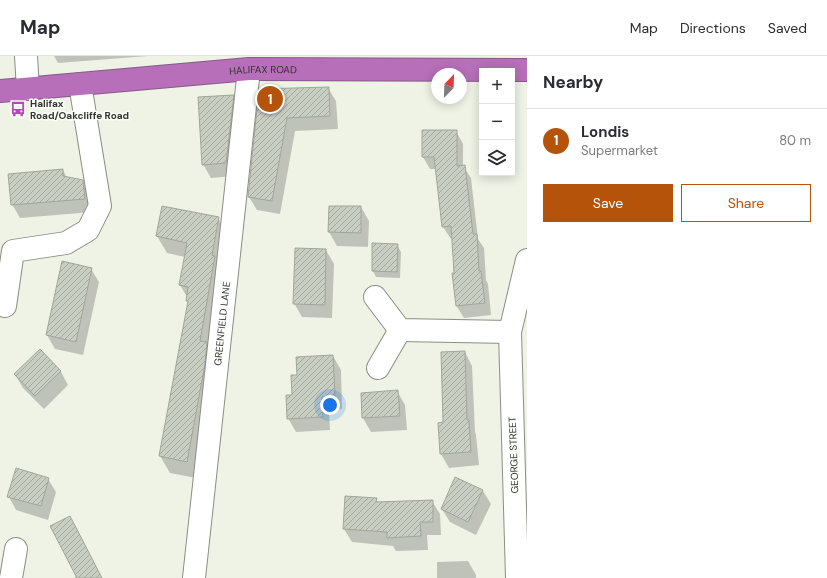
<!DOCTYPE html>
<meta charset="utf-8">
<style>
:root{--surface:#fff;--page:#f7f7f7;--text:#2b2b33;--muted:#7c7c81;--line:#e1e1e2;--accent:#b45309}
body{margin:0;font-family:"DM Sans",sans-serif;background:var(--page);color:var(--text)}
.controls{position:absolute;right:12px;top:12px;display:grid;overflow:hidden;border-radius:0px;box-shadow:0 2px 10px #0003}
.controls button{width:36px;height:36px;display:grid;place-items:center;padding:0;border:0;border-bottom:1px solid var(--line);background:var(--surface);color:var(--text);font:20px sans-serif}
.compass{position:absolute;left:431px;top:12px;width:36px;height:36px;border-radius:50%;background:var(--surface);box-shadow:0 2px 10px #0003;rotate:23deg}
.you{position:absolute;left:330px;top:349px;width:14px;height:14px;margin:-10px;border:3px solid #fff;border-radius:50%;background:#1a73e8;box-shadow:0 0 0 6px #1a73e833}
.badge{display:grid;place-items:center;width:26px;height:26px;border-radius:50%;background:var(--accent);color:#fff;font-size:13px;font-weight:700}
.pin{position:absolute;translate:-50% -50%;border:2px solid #fff;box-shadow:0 1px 4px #0006}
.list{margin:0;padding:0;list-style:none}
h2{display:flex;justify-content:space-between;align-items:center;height:52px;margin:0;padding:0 16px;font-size:17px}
h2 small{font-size:13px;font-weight:400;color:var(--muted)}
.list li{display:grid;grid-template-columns:26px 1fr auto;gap:12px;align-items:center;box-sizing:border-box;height:64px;padding:0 16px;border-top:1px solid var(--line)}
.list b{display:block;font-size:15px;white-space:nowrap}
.list p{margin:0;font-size:13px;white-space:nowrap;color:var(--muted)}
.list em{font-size:13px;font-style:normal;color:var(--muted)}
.actions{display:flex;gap:8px;padding:12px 16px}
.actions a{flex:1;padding:9px 0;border:1px solid var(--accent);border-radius:0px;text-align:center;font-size:14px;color:var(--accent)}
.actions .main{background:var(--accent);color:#fff}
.icon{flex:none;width:22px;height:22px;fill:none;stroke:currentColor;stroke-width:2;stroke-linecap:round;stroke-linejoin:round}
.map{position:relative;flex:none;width:527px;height:522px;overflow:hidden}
header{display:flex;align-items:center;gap:24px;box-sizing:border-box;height:56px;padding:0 20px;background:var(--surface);border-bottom:1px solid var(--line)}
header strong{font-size:19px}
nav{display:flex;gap:22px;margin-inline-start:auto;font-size:14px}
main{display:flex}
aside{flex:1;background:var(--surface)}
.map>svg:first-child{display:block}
.shadow{fill:#0003}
.building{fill:url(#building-hatch);stroke:#a1a69a}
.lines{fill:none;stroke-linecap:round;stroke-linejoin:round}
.minor-casing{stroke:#8a8e83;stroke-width:24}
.highway-casing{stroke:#885a88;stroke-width:24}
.minor{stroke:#fff;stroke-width:22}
.highway{stroke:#b66fb8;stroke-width:22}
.labels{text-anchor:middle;stroke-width:3;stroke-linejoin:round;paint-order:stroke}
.street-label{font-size:10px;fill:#32342f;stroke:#fdfffa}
.poi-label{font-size:10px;font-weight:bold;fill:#32342f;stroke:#fdfffa;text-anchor:start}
</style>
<header>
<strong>Map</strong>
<nav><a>Map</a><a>Directions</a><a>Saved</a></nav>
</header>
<main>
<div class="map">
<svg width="527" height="522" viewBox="0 0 527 522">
<defs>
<pattern id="building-hatch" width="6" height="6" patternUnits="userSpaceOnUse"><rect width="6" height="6" fill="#c9cec2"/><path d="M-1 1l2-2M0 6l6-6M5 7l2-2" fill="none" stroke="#a4a89e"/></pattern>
</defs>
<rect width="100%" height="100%" fill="#eef3e6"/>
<!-- shadow -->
<g class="shadow">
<path d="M54 0H148L58 7Z"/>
<path d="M328 32 336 45 338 73 295 75 280 158 257 154 249 141 260 34Z"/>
<path d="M233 40 241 53 234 120 211 122 203 108Z"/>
<path d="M456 75 463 88V110L471 122 478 183 484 192 486 224 488 228 491 259 464 262 456 249 453 183H451L443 171 437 113H430L423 101Z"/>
<path d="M63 114 67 122 82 125 90 139 92 156 20 162 12 148Z"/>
<path d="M330 151H361L369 165 368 191 337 190 329 176Z"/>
<path d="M218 162 228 179 196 422 170 417 160 400 188 247 187 245V241L180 229 185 201 167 197 157 180Z"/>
<path d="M397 189 401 196 400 222 376 221 373 215Z"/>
<path d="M326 194 334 208 332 262 302 261 294 247Z"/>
<path d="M63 206 91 213 99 226 83 299 55 293 47 279Z"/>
<path d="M40 294 61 316 68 329 44 353 23 332 15 318Z"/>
<path d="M465 296 472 310 475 376 476 379 479 409 449 412 441 398 439 368 444 367Z"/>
<path d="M333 300 341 314 342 353 329 355 330 374 296 376 288 362 294 340Z"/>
<path d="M397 335 405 349 407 374 371 376 363 362 362 337Z"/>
<path d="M456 422 483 435 491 448 476 479 450 466 442 453Z"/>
<path d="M48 423 56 436 48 464 16 454 9 441Z"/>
<path d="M376 443 378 447 432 445 440 458 441 479H427L428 494 396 495 393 490 352 486 344 473Z"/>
<path d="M70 462 78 475 102 522H75L76 517Z"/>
<path d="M468 505 476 519V522H437V506Z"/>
</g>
<!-- building -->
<g class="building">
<path d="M329 31 330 60 287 62 272 145 248 141 259 33Z"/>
<path d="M234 39 226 107 202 109 198 41Z"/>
<path d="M422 74H457V110L465 109 473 178H477L479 215H481L485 247 456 250 452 217H454L451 170 442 171 434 101H422Z"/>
<path d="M63 113V120L83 124 85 143 11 149 8 118Z"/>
<path d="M162 150 219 161 212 199 215 200 200 285 207 286 205 308 187 406 159 400 188 245H186L188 231 179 229 187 187 156 180Z"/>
<path d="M329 150H361V177L328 176Z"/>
<path d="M372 187 398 188 397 216 372 215Z"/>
<path d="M295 192 326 193 325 249 293 248Z"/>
<path d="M62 205 92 212 76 286 46 279Z"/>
<path d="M40 293 61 315 35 340 14 318Z"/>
<path d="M465 295 467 364H469L471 396 440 398 438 367 443 366 441 296Z"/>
<path d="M333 299 335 340 322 341 323 361 287 363 286 339H292L291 319H297L296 301Z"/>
<path d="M398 334 400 360 362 362 361 337Z"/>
<path d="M16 412 49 422 41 450 7 441Z"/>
<path d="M455 421 483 434 468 466 441 453Z"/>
<path d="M345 440 377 442 376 446 433 444V466H420L421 480 387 482V476L343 473Z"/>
<path d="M70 460 102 522H77L50 470Z"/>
</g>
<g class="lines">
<defs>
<g id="minor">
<path d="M26 0 28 33"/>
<path d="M375 241 400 274 510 276"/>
<path d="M5 250 13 195 66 187 88 174 100 150 80 28"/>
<path d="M378 312 400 274"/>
<path d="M11 522 16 493"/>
<path id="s1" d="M194 522 249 13"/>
<path d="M517 522 510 276 527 204"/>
</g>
<g id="highway">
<path id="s2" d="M0 35 249 13 527 14"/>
</g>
</defs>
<!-- minor casing -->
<use href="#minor" class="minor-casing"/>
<!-- highway casing -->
<use href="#highway" class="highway-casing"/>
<!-- minor -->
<use href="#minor" class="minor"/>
<!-- highway -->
<use href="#highway" class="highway"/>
</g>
<!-- icons -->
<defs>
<symbol id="bus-bare" viewBox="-9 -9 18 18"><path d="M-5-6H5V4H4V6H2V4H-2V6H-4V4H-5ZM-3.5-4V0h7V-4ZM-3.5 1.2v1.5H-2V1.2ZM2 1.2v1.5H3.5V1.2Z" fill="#b04db4" stroke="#fdfffa" stroke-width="2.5" paint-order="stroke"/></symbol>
</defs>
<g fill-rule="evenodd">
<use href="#bus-bare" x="7" y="42" width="22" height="22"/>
</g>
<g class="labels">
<!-- street labels -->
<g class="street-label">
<text dy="4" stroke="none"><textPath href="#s2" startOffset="264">HALIFAX ROAD</textPath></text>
<text dy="4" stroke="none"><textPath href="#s1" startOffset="256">GREENFIELD LANE</textPath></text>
<text transform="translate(513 399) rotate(-92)" y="4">GEORGE STREET</text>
</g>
<!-- poi labels -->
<g class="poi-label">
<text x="30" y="51">Halifax<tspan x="30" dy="12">Road/Oakcliffe Road</tspan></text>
</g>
</g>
</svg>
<div class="controls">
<button>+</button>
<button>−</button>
<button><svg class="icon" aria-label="layers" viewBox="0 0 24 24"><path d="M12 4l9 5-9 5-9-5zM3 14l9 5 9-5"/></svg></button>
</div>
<svg class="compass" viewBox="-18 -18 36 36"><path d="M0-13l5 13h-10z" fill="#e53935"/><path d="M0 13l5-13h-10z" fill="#7c7c81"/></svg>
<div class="you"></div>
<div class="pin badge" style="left:270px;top:43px">1</div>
</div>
<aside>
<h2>Nearby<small></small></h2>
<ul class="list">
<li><span class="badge">1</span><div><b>Londis</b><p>Supermarket</p></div><em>80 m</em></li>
</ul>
<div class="actions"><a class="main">Save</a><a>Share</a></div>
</aside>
</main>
